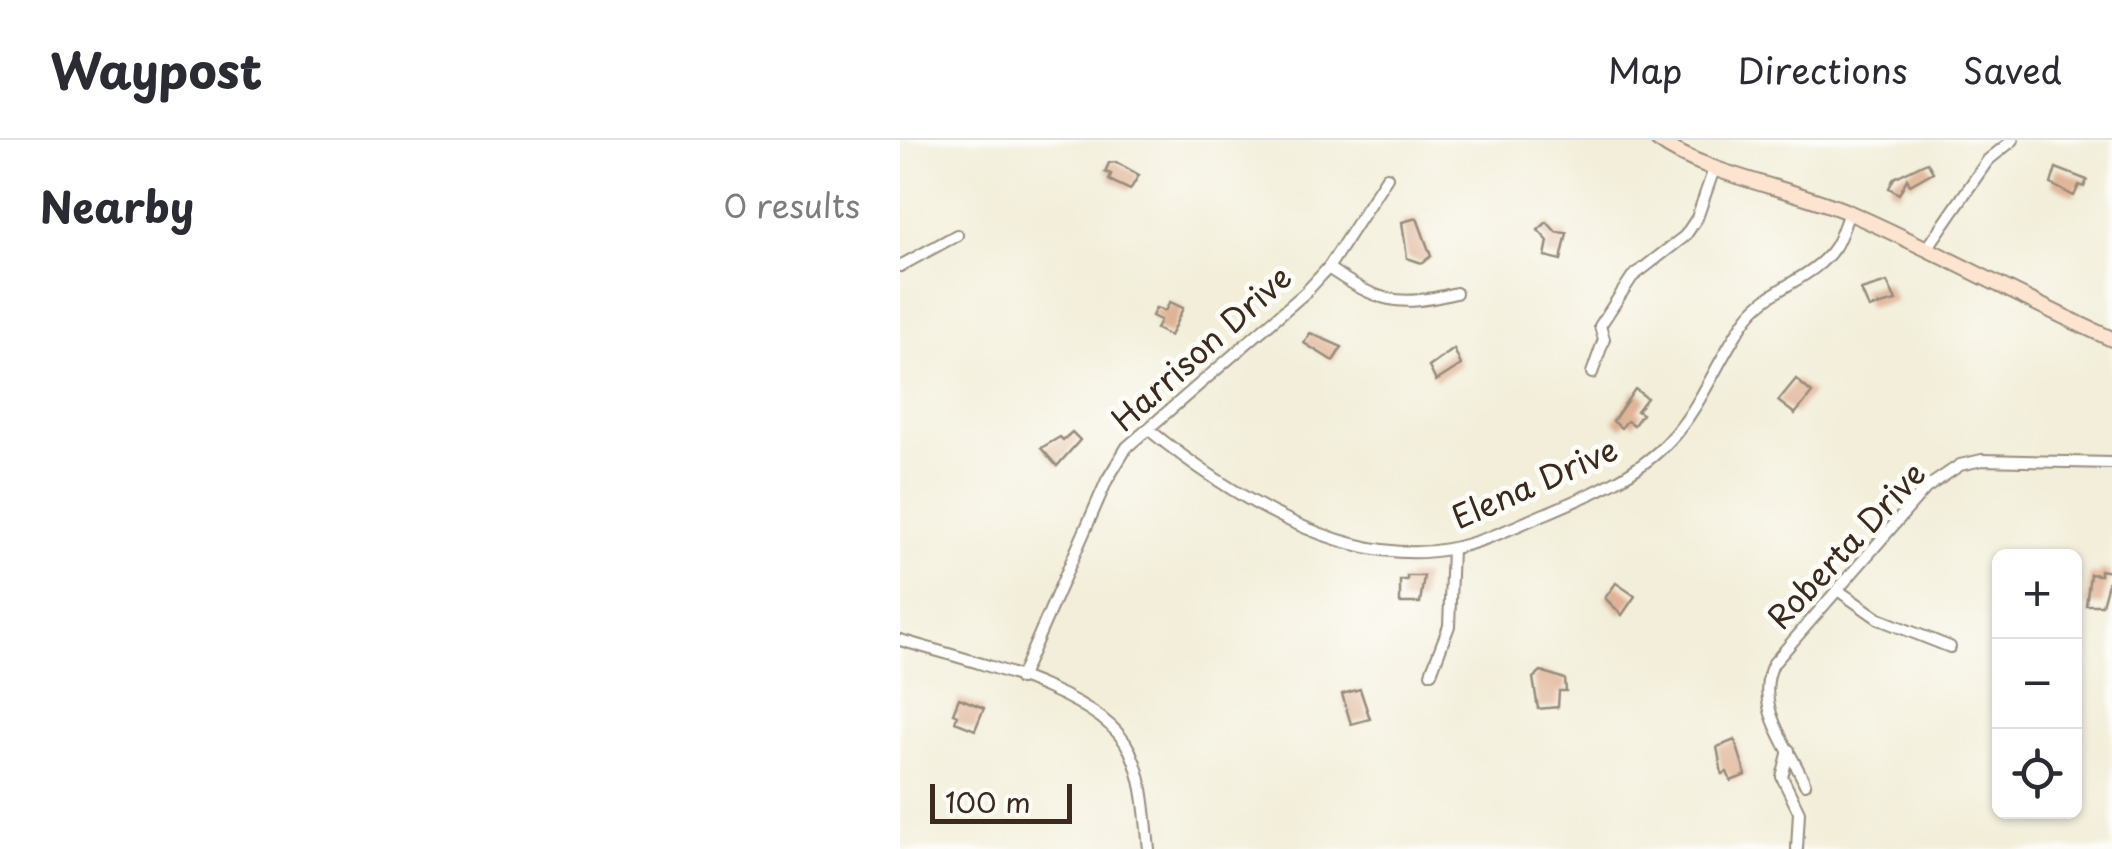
<!DOCTYPE html>
<meta charset="utf-8">
<style>
:root{--surface:#fff;--page:#f2f2f3;--text:#2b2b33;--muted:#7c7c81;--line:#e1e1e2}
body{margin:0;font-family:"Playpen Sans",sans-serif;background:var(--page);color:var(--text)}
.controls{position:absolute;right:30px;bottom:30px;display:grid;overflow:hidden;border-radius:15px;box-shadow:0 2px 8px #0004}
.controls button{width:90px;height:90px;display:grid;place-items:center;padding:0;border:0;border-bottom:2px solid var(--line);background:var(--surface);color:var(--text);font:50px sans-serif}
.scale{position:absolute;left:30px;bottom:25px;width:142px;box-sizing:border-box;padding-left:10px;border:5px solid #3b2a1e;border-top:0;font-size:28px;line-height:35px;white-space:nowrap;color:#3b2a1e;-webkit-text-stroke:8px #fdfcf7;paint-order:stroke}
.list{margin:0;padding:0;list-style:none}
h2{display:flex;justify-content:space-between;align-items:center;height:130px;margin:0;padding:0 40px;font-size:42px}
h2 small{font-size:32px;font-weight:400;color:var(--muted)}
.icon{flex:none;width:55px;height:55px;fill:none;stroke:currentColor;stroke-width:2;stroke-linecap:round;stroke-linejoin:round}
.map{position:relative;flex:none;width:1212px;height:709px;overflow:hidden}
header{display:flex;align-items:center;gap:60px;box-sizing:border-box;height:140px;padding:0 50px;background:var(--surface);border-bottom:2px solid var(--line)}
header strong{font-size:48px}
nav{display:flex;gap:55px;margin-inline-start:auto;font-size:35px}
main{display:flex}
aside{flex:1;background:var(--surface)}
.map>svg:first-child{display:block}
.building{fill:#dfb295}
.lines{fill:none;stroke-linecap:round;stroke-linejoin:round}
.street-casing{stroke:#968c7c;stroke-width:14}
.secondary-casing{stroke:#968c7c;stroke-width:18}
.street{stroke:#fff;stroke-width:10}
.secondary{stroke:#fde4d0;stroke-width:14}
.labels{text-anchor:middle;stroke-width:10;stroke-linejoin:round;paint-order:stroke}
.street-label{font-size:32px;fill:#3b2a1e;stroke:#fdfcf7}
</style>
<header>
<strong>Waypost</strong>
<nav><a>Map</a><a>Directions</a><a>Saved</a></nav>
</header>
<main>
<aside>
<h2>Nearby<small>0 results</small></h2>
<ul class="list">
</ul>
</aside>
<div class="map">
<svg width="1212" height="709" viewBox="0 0 1212 709">
<rect width="100%" height="100%" fill="#fdfcf7"/>
<filter id="ink" filterUnits="userSpaceOnUse"><feTurbulence type="fractalNoise" baseFrequency=".01" numOctaves="2"/><feDisplacementMap in="SourceGraphic" scale="20" xChannelSelector="R" yChannelSelector="G"/><feConvolveMatrix kernelMatrix="1 2 1 2 8 2 1 2 1" color-interpolation-filters="sRGB"/></filter>
<filter id="wash" filterUnits="userSpaceOnUse"><feTurbulence type="fractalNoise" baseFrequency=".0048" numOctaves="4" result="noise"/><feDisplacementMap in="SourceGraphic" scale="40" xChannelSelector="R" yChannelSelector="G"/><feGaussianBlur stdDeviation="2.25" result="paint"/><feColorMatrix in="noise" values="0 0 0 0 0 0 0 0 0 0 0 0 0 0 0 0 0 1.4 0 .05"/><feComposite in="paint" operator="in"/></filter>
<g filter="url(#wash)">
<rect width="100%" height="100%" fill="#f2eed9"/>
<g id="blocks">
<!-- building -->
<g class="building">
<path d="M216 22 239 35 230 50 209 40 211 34 205 32 209 23Z"/>
<path d="M1027 22 1033 32 1010 45 1007 39 999 54 989 48 994 38Z"/>
<path d="M1156 28 1187 40 1184 47 1179 45 1174 56 1151 44Z"/>
<path d="M517 78 531 116 522 123 507 118 502 82Z"/>
<path d="M647 82 656 92 667 93 661 120 645 116 648 101 638 90Z"/>
<path d="M987 142 996 161 969 168 961 150Z"/>
<path d="M270 162 283 168 270 196 256 189 260 180 252 176 256 168 265 171Z"/>
<path d="M410 193 442 207 433 221 404 203Z"/>
<path d="M554 209 561 225 536 241 529 227Z"/>
<path d="M896 239 912 253 895 274 878 261Z"/>
<path d="M735 249 747 258 737 271 742 274 734 285 727 281 721 288 713 281Z"/>
<path d="M172 292 180 300 157 326 141 308 160 297 163 300Z"/>
<path d="M1200 430 1211 432 1202 465H1186L1190 434 1200 435Z"/>
<path d="M507 436H524L520 463H500V440H507Z"/>
<path d="M716 443 735 456 722 475 705 458Z"/>
<path d="M641 531 665 539 666 551H659L658 567 638 569 633 538Z"/>
<path d="M460 549 470 579 451 584 442 554Z"/>
<path d="M59 558 84 568 75 590 55 582 57 575 53 573Z"/>
<path d="M835 600 846 635 831 641 827 632 822 634 817 607Z"/>
</g>
</g>
</g>
<g filter="url(#ink)">
<use href="#blocks" fill-opacity="0" stroke="#968c7c" stroke-width="2.5"/>
<g class="lines">
<defs>
<g id="street">
<path d="M1026 110 1088 20 1113 0"/>
<path d="M0 126 57 95"/>
<path d="M428 128C479 162 496 168 556 153"/>
<path d="M692 233 704 199 700 186 732 137 785 96 797 78 814 29"/>
<path d="M248 289C326 352 444 429 548 409 583 403 615 386 647 373 690 355 738 335 770 300 802 266 819 216 847 178 870 147 913 139 934 108 941 98 944 84 949 73"/>
<path d="M939 451 979 479 1050 507"/>
<path d="M0 500C62 519 202 550 230 611 245 643 245 675 249 709"/>
<path d="M531 533 549 486 552 409"/>
<path d="M120 539 207 340 227 307 406 152 428 128 487 37"/>
<path d="M889 610 882 637 899 672 897 709"/>
<path d="M905 644C889 606 853 567 873 524L1026 348 1060 325 1082 320 1212 323"/>
</g>
<path id="secondary" d="M758 0C805 35 893 48 950 73 1039 112 1124 160 1212 199"/>
</defs>
<!-- street casing -->
<use href="#street" class="street-casing"/>
<!-- secondary casing -->
<use href="#secondary" class="secondary-casing"/>
<!-- street -->
<use href="#street" class="street"/>
<!-- secondary -->
<use href="#secondary" class="secondary"/>
</g>
</g>
<g class="labels">
<!-- street labels -->
<g class="street-label">
<text transform="translate(302 209) rotate(-42)" y="11">Harrison Drive</text>
<text transform="translate(635 344) rotate(-24)" y="11">Elena Drive</text>
<text transform="translate(947 406) rotate(-47)" y="11">Roberta Drive</text>
</g>
</g>
</svg>
<div class="controls">
<button>+</button>
<button>−</button>
<button><svg class="icon" aria-label="locate" viewBox="0 0 24 24"><circle cx="12" cy="12" r="6"/><path d="M12 2v4M12 18v4M2 12h4M18 12h4"/></svg></button>
</div>
<div class="scale">100 m</div>
</div>
</main>
